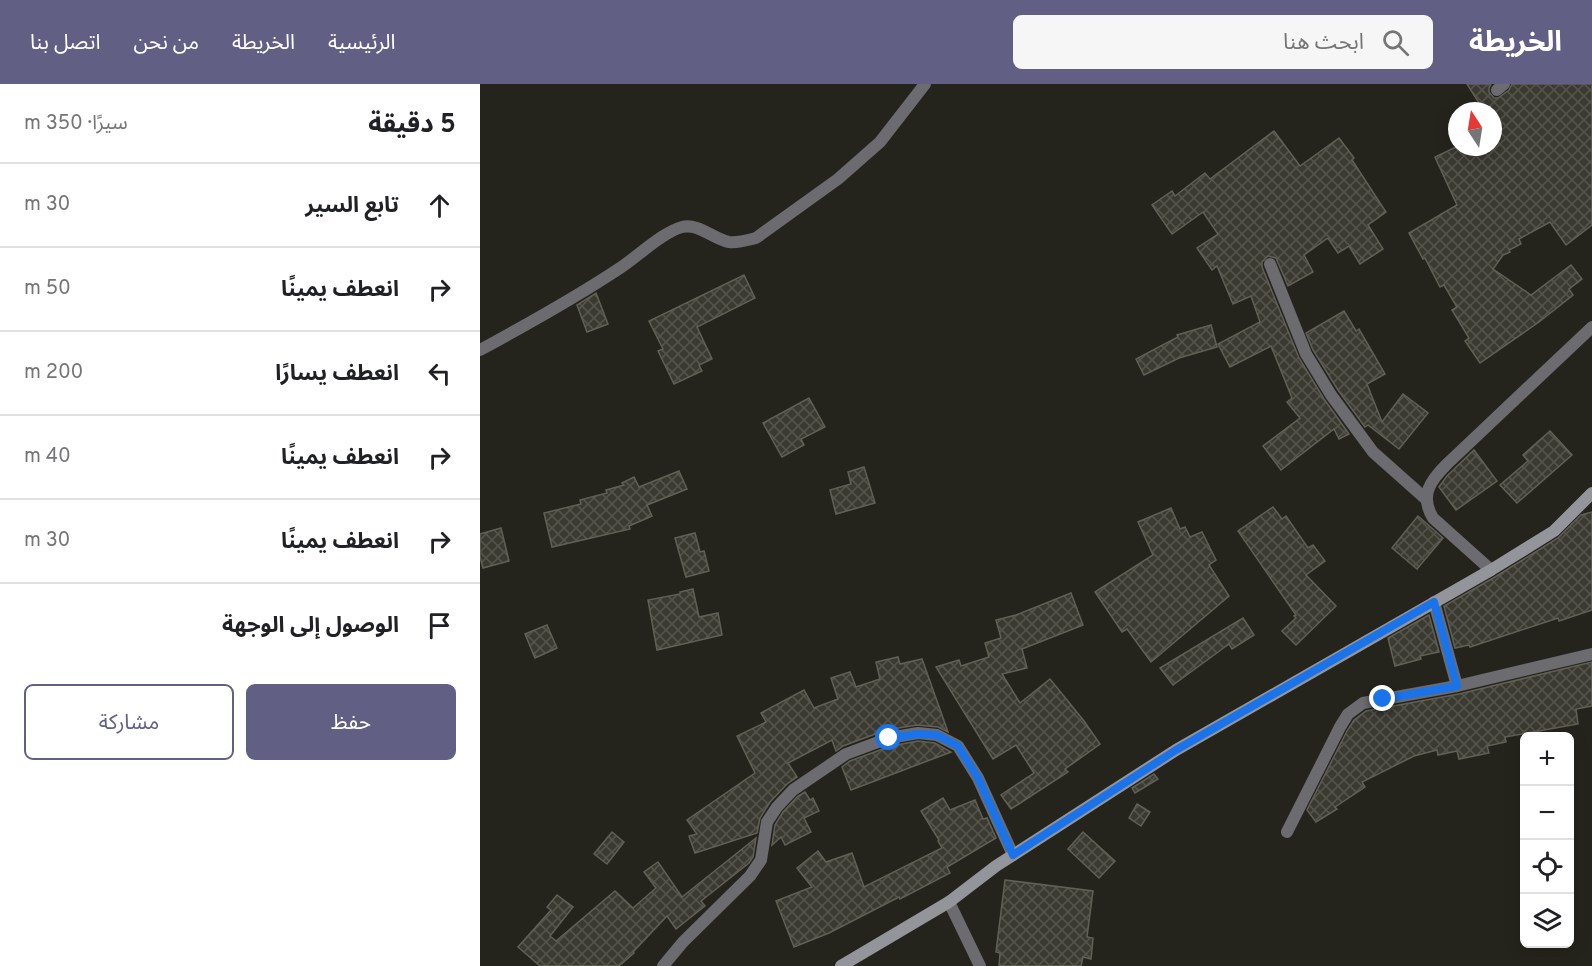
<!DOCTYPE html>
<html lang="ar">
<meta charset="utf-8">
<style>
:root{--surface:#fff;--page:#f6f6f6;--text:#202124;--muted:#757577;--line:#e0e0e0;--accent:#616084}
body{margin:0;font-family:Overpass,"Noto Sans Arabic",sans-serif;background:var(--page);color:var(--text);direction:rtl}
.controls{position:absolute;right:18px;bottom:18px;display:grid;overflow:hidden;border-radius:9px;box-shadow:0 3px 15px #0003}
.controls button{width:54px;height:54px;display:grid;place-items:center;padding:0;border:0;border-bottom:2px solid var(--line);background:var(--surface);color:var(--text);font:30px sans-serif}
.compass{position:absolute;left:968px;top:18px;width:54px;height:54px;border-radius:50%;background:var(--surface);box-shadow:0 3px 15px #0003;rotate:348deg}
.stop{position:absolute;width:18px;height:18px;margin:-14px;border:4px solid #1a73e8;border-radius:50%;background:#fff}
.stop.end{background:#1a73e8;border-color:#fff;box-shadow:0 2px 6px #0008}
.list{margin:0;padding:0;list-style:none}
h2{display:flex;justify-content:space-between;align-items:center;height:78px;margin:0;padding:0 24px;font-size:26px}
h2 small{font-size:20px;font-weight:400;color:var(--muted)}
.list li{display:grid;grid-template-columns:39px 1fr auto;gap:18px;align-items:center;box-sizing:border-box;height:84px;padding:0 24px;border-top:2px solid var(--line)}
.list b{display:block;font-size:22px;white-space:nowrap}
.list em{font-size:20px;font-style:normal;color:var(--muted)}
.actions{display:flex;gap:12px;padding:18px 24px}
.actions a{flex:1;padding:14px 0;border:2px solid var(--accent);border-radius:9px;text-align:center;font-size:21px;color:var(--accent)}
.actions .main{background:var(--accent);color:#fff}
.icon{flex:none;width:33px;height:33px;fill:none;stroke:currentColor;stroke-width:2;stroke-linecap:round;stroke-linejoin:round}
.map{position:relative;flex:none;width:1112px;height:882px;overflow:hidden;direction:ltr}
header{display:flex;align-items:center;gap:36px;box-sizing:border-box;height:84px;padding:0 30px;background:var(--accent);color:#fff}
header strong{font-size:28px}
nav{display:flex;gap:33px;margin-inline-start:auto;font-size:21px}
.search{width:420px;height:54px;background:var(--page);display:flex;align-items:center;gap:15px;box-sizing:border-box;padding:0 21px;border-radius:9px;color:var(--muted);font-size:22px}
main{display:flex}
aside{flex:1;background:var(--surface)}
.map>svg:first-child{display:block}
.building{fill:url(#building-cross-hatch);stroke:#616056;stroke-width:1.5}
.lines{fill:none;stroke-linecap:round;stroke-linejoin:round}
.minor{stroke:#6b6b70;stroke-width:12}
.secondary{stroke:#94949b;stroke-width:12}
.route{stroke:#1a73e8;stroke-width:8}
</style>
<header>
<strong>الخريطة</strong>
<div class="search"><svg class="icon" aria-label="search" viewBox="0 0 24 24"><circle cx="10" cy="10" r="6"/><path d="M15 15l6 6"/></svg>ابحث هنا</div>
<nav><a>الرئيسية</a><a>الخريطة</a><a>من نحن</a><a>اتصل بنا</a></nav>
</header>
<main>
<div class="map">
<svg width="1112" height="882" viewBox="0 0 1112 882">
<defs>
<pattern id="building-cross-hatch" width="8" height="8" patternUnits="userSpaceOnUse" patternTransform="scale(1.5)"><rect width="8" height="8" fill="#3b3a31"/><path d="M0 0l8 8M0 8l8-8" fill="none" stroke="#56564e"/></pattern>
</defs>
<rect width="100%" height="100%" fill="#25241c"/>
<!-- building -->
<g class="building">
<path d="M987 0H1011L1009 4V8L1014 14H1018L1029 6 1032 0H1112V141L1086 161 1070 138 1039 155 1041 160 1029 166 1030 168 1023 171 1013 185 1051 211 1091 181 1102 195 1089 205 1093 211 1059 238 1000 279 985 257 989 254 972 226 977 223 964 201 960 203 945 174 943 175 929 149 977 121 955 73 976 63H1013V27H1004Z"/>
<path d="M794 47 820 82 859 54 874 74 872 76 906 128 888 141 903 165 880 180 869 162 858 169 848 154 824 171 833 188 808 202 796 174 788 172 782 178V183L819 274 844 315 869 350 859 355 854 345 801 386 783 362 820 334 807 318 812 314 791 262 750 283 738 260 780 238 771 212 753 220 737 182 732 186 717 164 738 150 723 128 692 150 672 121 692 107 695 112 725 89 730 95Z"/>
<path d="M264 191 275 214 217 243 232 275 219 281 222 287 194 300 178 267 183 265 169 237Z"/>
<path d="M116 209 128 240 107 248 97 221Z"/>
<path d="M864 227 876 247 879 245 905 290 887 300 902 338 923 310 948 329 919 365 888 341 885 343 858 306 833 266 826 249Z"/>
<path d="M731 241 737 263 699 274 664 291 656 275 698 253 697 251Z"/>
<path d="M329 314 345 343 321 355 324 361 302 373 283 339Z"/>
<path d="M1070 347 1092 371 1037 419 1020 401 1048 377 1043 371Z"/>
<path d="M994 366 1017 397 976 426 959 403 967 392Z"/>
<path d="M384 383 395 419 356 430 350 406 371 400 368 388Z"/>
<path d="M199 387 207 405 167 421 172 432 149 442 150 445 72 463 64 429 101 420 100 416 127 409 126 406 144 401 142 399 154 393 159 403Z"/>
<path d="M793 423 802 435 806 432 828 464 833 461 845 477 826 491 856 522 816 561 802 547 816 534 814 532 816 531 758 447Z"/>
<path d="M691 424 700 445 705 443 710 453 722 448 736 476 729 481 749 512 671 578 647 545 642 548 615 508 673 471 658 438Z"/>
<path d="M1112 428V526L1079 537 1078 534 990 563 989 561 975 564 964 522 1015 493 1078 454 1101 431Z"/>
<path d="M938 432 963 454 937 485 912 464Z"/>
<path d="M21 444 29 477 3 484 0 473V450Z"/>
<path d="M215 449 220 468 224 467 229 487 206 493 195 454Z"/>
<path d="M213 505 219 533 238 529 242 551 177 566 168 516 200 510V508Z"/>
<path d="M591 509 603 541 542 565 547 584 522 590 540 619 570 595 604 637 620 660 585 685 588 688 531 725 521 711 554 689 536 661 513 675 456 583 479 576 481 582 509 573 505 559 521 554 516 536 536 531Z"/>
<path d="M949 531 959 568 940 572 941 575 915 582 908 554Z"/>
<path d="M763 534 774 551 752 565 749 560 693 601 680 584Z"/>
<path d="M67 541 77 564 55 574 45 550Z"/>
<path d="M418 573 420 580 442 575 468 648 458 643 437 641 406 646 363 662 356 667 352 656 308 679 317 693 307 700 290 718 280 734 277 749 215 769 209 752 217 750 207 736 275 689 257 652 286 638 281 629 324 606 334 624 358 615 351 594 370 588 376 603 400 595 396 578Z"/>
<path d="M1112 578V622L1096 625 1098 640 1025 653 1026 658 1007 662 1009 669 979 675 977 667 958 671 957 666 934 672 882 698 885 703 855 723 857 725 836 738 827 726 867 647 874 636 886 627 979 610Z"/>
<path d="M438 657 455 659 471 668 371 706 362 683 370 677 411 662Z"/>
<path d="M674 690 678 695 655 709 652 704Z"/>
<path d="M325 708 330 716 333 714 339 727 324 734 331 748 305 761 301 753 292 761 295 741 303 728 318 712Z"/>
<path d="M463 714 470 726 495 716 503 735 507 734 516 754 467 783 470 789 420 815 419 813 349 849 314 863 296 817 332 803 317 784 338 767 346 778 372 769 384 803 462 764 458 757 459 756 441 727Z"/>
<path d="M657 720 670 728 661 742 649 734Z"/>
<path d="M132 748 144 758 127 780 114 770Z"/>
<path d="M603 748 635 777 619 794 588 765Z"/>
<path d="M276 754 273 773 269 779 221 817 225 822 196 845 187 832 153 868 154 869 139 882H60L38 863 71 826 67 823 77 811 93 823 70 852 76 857 135 807 153 824 176 804 164 788 178 778 202 813Z"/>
<path d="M525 796 613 807 607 853 613 854 611 875 603 873 601 882H519L520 869 516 868Z"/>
</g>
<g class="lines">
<!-- minor -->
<g class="minor">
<path d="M1017 6 1024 0"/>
<path d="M790 180 826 270 851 311 893 368 947 416"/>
<path d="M0 266C48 240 95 214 140 184 157 173 183 148 202 143 219 139 233 155 249 158 258 159 268 156 276 154L358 95 400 58 445 0"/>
<path d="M1011 486 953 434C939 411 951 396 967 380L1112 243"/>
<path d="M954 518 977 602"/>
<path d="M807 748 860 643 868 630 883 619 977 602 1112 570"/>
<path d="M469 818 500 882"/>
<path d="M183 882 203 858 270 792 281 776 287 738 297 723 313 706 366 670 409 654 438 649 457 651 478 662 498 694 533 771"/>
</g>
<!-- secondary -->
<path class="secondary" d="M361 882 469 818 516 782 696 666 1011 486 1074 447 1112 409"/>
</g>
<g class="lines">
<!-- route -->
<path class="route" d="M409 654 438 650 457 651 478 662 498 694 533 771 696 666 954 518 977 602 903 615"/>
</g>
</svg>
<div class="controls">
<button>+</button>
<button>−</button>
<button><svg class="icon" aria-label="locate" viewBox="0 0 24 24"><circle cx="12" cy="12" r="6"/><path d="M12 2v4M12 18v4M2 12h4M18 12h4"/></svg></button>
<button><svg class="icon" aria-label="layers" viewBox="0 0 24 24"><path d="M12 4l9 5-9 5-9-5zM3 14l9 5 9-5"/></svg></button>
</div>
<svg class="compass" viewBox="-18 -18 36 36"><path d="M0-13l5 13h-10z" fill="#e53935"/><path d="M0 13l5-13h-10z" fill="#757577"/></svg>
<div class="stop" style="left:409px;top:654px"></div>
<div class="stop end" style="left:903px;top:615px"></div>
</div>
<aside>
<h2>5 دقيقة<small>سيرًا · 350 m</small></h2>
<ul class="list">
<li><svg class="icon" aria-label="ahead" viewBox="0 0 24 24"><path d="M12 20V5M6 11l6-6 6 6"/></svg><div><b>تابع السير</b></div><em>30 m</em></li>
<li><svg class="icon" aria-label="right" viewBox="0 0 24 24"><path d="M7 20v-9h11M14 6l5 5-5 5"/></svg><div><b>انعطف يمينًا</b></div><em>50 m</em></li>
<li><svg class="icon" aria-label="left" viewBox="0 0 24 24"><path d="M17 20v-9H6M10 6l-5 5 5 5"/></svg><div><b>انعطف يسارًا</b></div><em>200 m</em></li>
<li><svg class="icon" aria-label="right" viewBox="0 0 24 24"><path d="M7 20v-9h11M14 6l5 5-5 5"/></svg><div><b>انعطف يمينًا</b></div><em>40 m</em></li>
<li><svg class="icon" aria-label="right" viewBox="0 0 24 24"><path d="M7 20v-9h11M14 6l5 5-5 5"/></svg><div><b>انعطف يمينًا</b></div><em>30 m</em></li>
<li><svg class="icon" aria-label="arrive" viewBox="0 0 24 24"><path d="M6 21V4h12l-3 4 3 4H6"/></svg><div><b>الوصول إلى الوجهة</b></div></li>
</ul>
<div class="actions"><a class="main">حفظ</a><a>مشاركة</a></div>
</aside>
</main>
